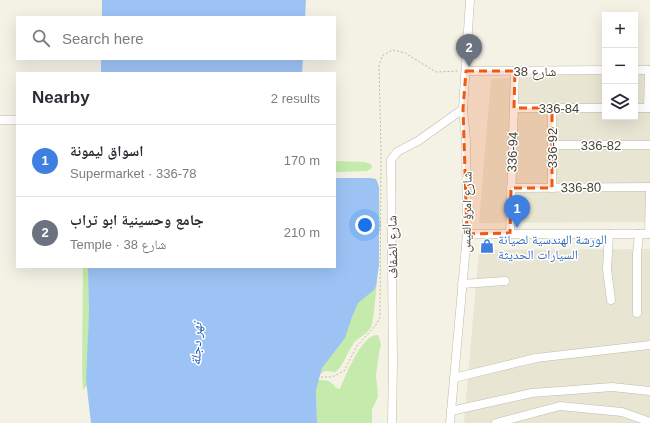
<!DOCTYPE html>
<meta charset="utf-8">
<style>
:root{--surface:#fff;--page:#f7f7f7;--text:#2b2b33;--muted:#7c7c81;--line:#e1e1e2;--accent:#ff5d11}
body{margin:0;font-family:Helvetica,"Noto Naskh Arabic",sans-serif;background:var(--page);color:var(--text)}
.controls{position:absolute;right:12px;top:12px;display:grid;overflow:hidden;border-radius:0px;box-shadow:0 4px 16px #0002}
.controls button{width:36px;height:36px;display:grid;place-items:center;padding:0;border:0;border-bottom:1px solid var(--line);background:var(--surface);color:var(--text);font:20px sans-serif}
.you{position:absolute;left:365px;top:225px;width:14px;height:14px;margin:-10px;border:3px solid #fff;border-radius:50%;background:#1a73e8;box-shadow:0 0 0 6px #1a73e833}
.badge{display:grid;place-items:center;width:26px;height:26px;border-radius:50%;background:var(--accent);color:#fff;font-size:13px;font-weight:700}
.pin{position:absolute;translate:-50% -33px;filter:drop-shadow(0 1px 2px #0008)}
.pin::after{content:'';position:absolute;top:21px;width:14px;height:12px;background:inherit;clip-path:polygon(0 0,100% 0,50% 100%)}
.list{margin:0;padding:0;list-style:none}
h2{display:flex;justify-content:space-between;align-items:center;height:52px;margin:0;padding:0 16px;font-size:17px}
h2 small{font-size:13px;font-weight:400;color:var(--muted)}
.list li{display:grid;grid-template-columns:26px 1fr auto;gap:12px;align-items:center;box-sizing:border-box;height:72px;padding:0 16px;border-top:1px solid var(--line)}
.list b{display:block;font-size:15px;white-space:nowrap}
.list p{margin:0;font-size:13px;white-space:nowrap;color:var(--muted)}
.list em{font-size:13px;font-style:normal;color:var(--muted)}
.icon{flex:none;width:22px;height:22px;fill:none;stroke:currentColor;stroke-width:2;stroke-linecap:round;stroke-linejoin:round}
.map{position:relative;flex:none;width:650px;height:423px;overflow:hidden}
.search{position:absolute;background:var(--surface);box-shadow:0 4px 16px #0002;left:16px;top:16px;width:320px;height:44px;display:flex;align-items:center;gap:10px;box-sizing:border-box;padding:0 14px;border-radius:0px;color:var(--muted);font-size:15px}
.panel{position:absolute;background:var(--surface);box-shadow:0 4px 16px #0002;left:16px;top:72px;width:320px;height:196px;border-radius:0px}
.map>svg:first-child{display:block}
.residential{fill:#e8e5d3}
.green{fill:#c4ebab}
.water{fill:#9dc3f5}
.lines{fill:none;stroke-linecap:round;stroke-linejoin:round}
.minor-casing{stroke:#c0bca7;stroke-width:9}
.path{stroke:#c3bb97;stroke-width:1;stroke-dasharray:2 2;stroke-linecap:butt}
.minor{stroke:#fff;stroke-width:8}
.marked{fill:#ed5a14;fill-opacity:0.2;stroke:#ed5a14;stroke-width:3;stroke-dasharray:8 5;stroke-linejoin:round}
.labels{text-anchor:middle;stroke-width:3;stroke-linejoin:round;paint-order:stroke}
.street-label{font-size:13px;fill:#474334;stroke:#fff}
.shop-label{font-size:13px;fill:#366cbe;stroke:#fff;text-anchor:start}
.water-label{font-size:14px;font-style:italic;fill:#2663bb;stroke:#fff}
</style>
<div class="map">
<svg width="650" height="423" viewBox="0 0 650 423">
<rect width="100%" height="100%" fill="#f4f2e5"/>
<!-- residential -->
<g class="residential">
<path d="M650 71V222L479 223 491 79 605 73V117H635V72Z"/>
<path d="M650 249V423H464L479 250Z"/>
</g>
<!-- green -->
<g class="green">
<path d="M335 161 364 162 371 164 372 168 367 171 335 172Z"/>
<path d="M335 178H369C372 178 375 178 377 181 383 190 377 314 371 327 367 335 358 337 353 344 347 353 344 364 336 372L325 371 320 374 317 380C326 380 331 380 336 388L340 389C345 377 362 333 378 335L381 344 379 353 376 375 378 397 372 409V423H317L316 390 335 267Z"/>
<path d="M83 267H93L88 337 90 340 89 383 83 390 82 374Z"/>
</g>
<!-- water -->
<g class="water">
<path d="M102 0H306L305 17H102Z"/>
<path d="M101 59H303L302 73H101Z"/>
<path d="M335 178H369L376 179 379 187V265L376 286 374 290 358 303 352 317 345 338 322 368 316 390 317 423H91L86 380 89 312 88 267H335Z"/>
</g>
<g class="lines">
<defs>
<g id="minor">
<path d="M635 70H650"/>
<path d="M466 71 605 70"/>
<path d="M514 108H605"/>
<path d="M635 108H650"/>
<path d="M648 108 649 70"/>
<path d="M0 120H17"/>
<path d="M552 145H650"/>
<path d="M511 188 650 187"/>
<path d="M552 188V108"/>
<path d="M510 233 515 71"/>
<path d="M467 234H650"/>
<path d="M609 234 607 269 611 300"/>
<path d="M649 234 650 187"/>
<path d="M462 284 505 281"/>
<path d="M637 313V254L639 234"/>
<path d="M454 378 536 358 650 345"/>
<path d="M451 411 532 393 612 387 650 391"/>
<path d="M392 423 393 362 391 160 397 152 418 141 463 109"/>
<path d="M450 423 467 234 466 140 463 109 470 0"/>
<path d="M496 423 560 406 622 412 650 422"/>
</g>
</defs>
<!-- minor casing -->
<use href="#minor" class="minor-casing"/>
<!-- path -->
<path class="path" d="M321 377H332L344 371 357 346 376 325 380 317 381 150 379 65 383 55 393 50 405 53 436 72 459 71"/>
<!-- minor -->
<use href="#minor" class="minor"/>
</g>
<!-- marked area -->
<path class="marked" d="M466 71H515L514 108H552V188H511L510 233 467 234 463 109Z"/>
<!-- icons -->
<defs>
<symbol id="shop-bare" viewBox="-9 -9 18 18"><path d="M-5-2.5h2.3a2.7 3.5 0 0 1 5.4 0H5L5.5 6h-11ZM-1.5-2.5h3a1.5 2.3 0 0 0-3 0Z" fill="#3f7fe0" stroke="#fff" stroke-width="2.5" paint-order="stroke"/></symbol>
</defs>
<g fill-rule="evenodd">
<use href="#shop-bare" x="477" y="236" width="20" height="20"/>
</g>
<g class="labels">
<!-- street labels -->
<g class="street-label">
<text x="535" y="76">شارع 38</text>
<text x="559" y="113">336-84</text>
<text x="601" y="150">336-82</text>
<text transform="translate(552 148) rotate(-90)" y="5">336-92</text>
<text transform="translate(512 152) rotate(-88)" y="5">336-94</text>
<text transform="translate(581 187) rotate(-1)" y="5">336-80</text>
<text transform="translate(466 212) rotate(-89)" y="5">شارع امرؤ القيس</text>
<text transform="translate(392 247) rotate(-91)" y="5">شارع الضفاف</text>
</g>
<!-- shop labels -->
<g class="shop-label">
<text x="498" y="244">الورشة الهندسية لصيانة<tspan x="498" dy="15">السيارات الحديثة</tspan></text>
</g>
<!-- water labels -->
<g class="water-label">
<text transform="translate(196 344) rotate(-88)" y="5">نهر دجلة</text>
</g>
</g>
</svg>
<div class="controls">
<button>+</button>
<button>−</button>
<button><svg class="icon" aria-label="layers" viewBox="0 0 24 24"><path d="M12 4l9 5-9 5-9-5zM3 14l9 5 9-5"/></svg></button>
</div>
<div class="you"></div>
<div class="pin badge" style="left:517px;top:228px;background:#3f7fe0">1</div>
<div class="pin badge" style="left:469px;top:67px;background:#6b7280">2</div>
<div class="search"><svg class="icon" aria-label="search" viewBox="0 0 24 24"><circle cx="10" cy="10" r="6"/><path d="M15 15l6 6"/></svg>Search here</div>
<section class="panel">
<h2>Nearby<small>2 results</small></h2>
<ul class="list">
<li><span class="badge" style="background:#3f7fe0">1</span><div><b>اسواق ليمونة</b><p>Supermarket · 336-78</p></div><em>170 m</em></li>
<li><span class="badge" style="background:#6b7280">2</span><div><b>جامع وحسينية ابو تراب</b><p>Temple · شارع 38</p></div><em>210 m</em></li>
</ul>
</section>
</div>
